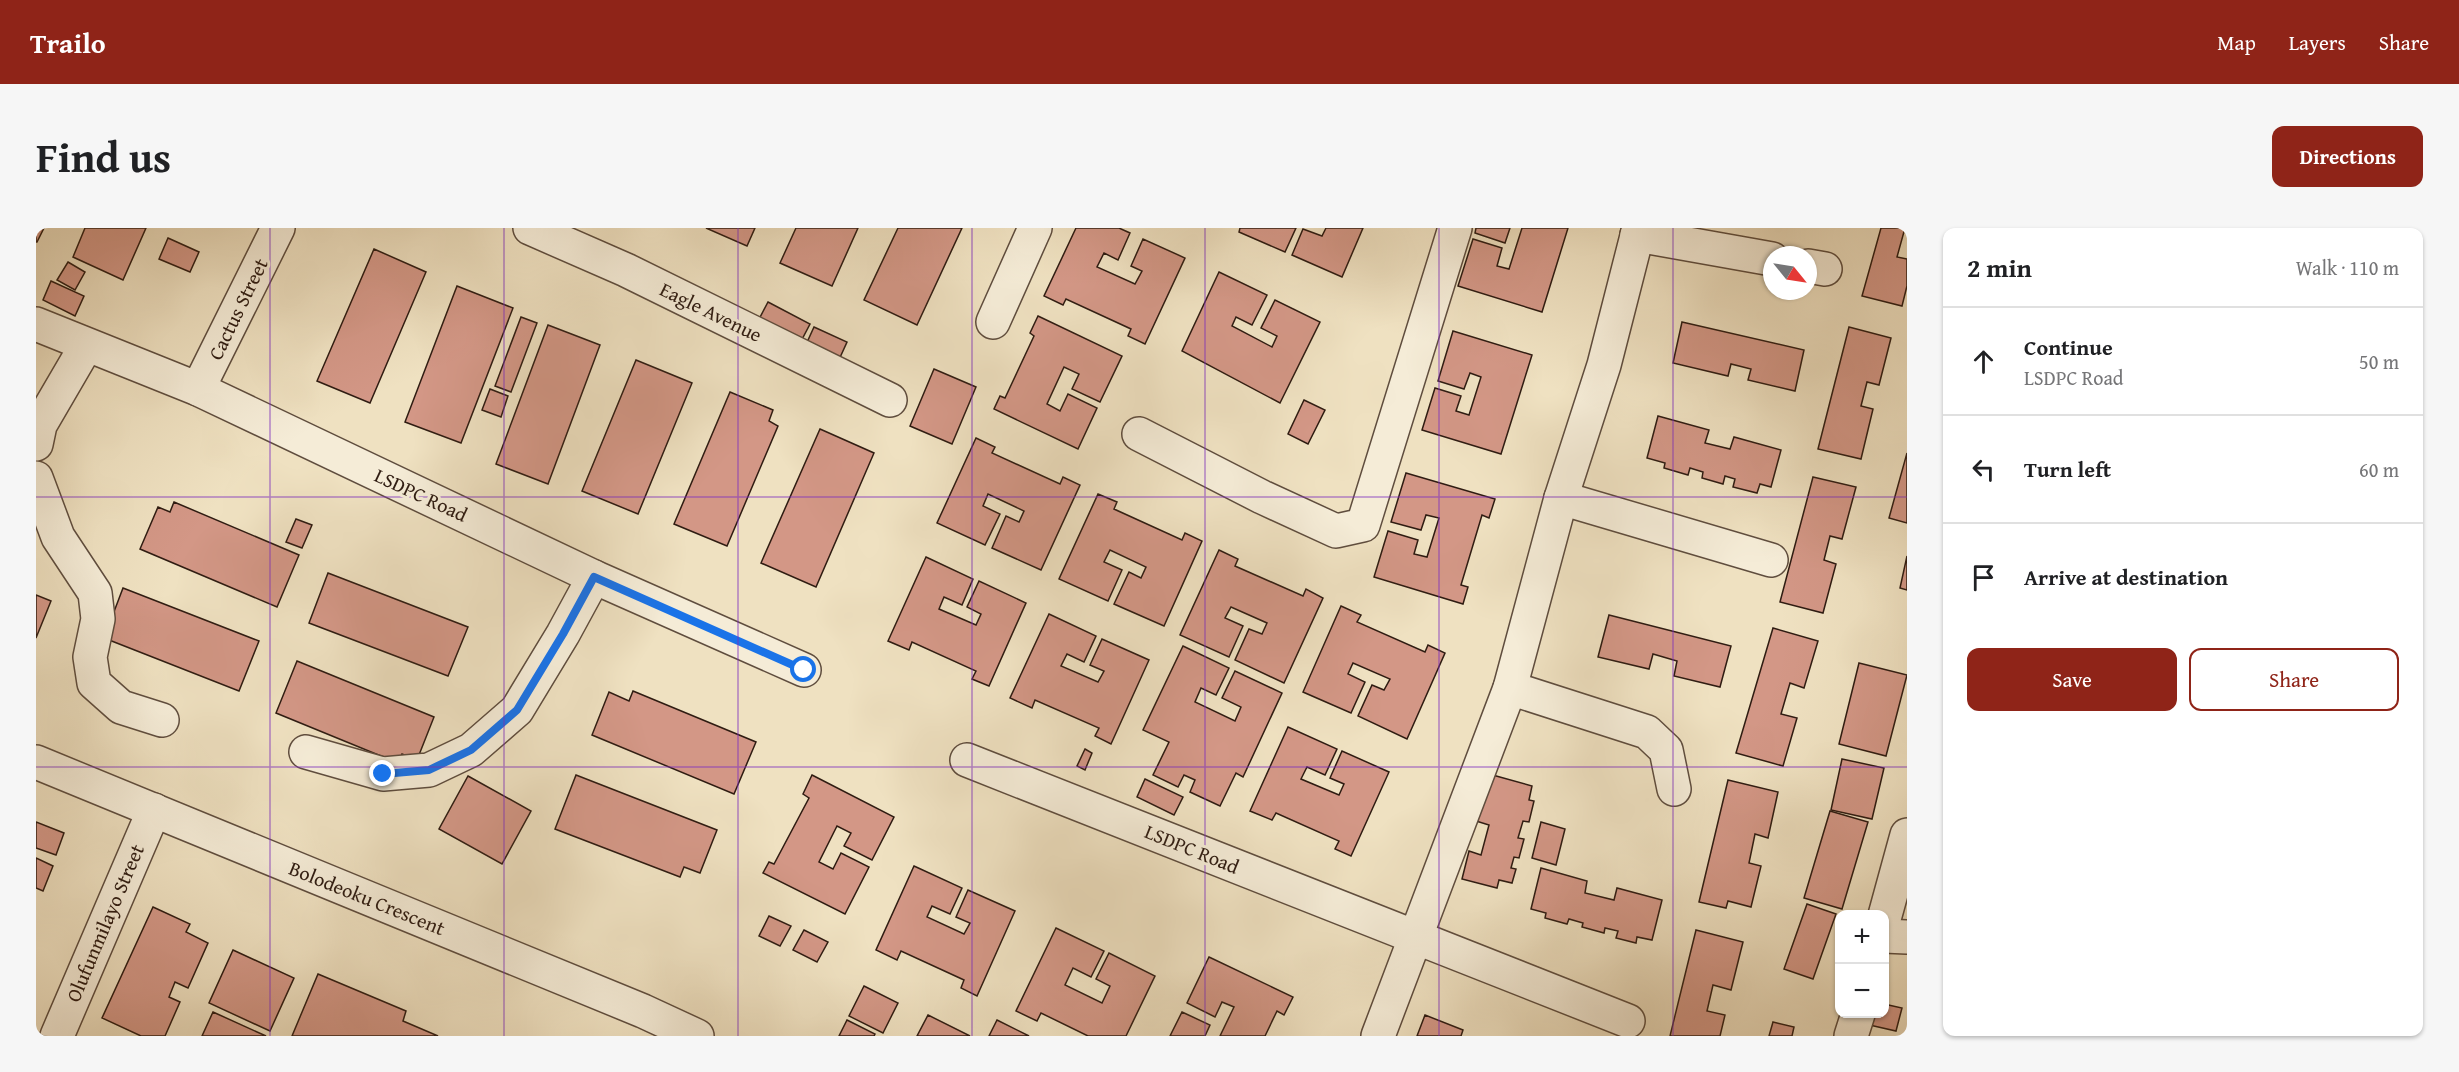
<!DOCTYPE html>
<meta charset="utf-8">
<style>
:root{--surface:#fff;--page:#f6f6f6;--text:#202124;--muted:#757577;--line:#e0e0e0;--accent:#8f2418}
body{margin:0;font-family:"Gentium Book Plus",serif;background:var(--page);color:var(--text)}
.controls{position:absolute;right:18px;bottom:18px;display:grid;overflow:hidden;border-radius:12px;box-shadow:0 2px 4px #0004}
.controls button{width:54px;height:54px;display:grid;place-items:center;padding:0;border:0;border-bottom:2px solid var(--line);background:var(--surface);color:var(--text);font:30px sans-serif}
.compass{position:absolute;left:1727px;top:18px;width:54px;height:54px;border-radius:50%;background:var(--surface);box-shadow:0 2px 4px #0004;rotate:120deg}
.stop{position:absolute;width:18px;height:18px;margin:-14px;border:4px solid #1a73e8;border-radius:50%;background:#fff}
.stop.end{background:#1a73e8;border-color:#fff;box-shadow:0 2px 6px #0008}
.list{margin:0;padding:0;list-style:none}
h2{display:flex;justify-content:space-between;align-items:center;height:78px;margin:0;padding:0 24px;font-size:26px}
h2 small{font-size:20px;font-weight:400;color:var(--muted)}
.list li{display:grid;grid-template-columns:39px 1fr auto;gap:18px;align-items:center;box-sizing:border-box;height:108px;padding:0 24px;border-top:2px solid var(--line)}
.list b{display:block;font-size:22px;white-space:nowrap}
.list p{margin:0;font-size:20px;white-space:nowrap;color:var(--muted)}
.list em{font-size:20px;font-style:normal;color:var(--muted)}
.actions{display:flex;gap:12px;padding:18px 24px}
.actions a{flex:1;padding:14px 0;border:2px solid var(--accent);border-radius:12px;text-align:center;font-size:21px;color:var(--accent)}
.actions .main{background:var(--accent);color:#fff}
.icon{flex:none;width:33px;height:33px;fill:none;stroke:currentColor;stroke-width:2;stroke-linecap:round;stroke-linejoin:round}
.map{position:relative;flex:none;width:1871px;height:808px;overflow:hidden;border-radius:12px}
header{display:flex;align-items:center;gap:36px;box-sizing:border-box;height:84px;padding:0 30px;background:var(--accent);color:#fff}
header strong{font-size:28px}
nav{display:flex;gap:33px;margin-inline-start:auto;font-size:21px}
.intro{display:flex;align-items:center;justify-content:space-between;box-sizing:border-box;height:144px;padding:0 36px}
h1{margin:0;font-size:42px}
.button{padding:15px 27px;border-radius:12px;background:var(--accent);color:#fff;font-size:21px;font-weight:700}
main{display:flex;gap:36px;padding:0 36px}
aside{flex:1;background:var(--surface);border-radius:12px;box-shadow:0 2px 4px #0004}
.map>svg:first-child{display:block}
.building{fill:#d39786;stroke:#2f1c12;stroke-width:1.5}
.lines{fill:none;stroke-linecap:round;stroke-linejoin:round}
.minor-casing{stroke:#5f4d3e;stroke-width:36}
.minor{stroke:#f5ecd7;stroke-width:33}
.route{stroke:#1a73e8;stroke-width:8}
.grid{fill:none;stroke:#7b2cbf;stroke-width:1.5;stroke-opacity:0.55}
.labels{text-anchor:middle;stroke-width:6;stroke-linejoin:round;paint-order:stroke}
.street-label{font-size:20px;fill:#2f1c12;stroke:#f5ecd7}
</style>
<header>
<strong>Trailo</strong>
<nav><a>Map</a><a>Layers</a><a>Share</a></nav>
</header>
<div class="intro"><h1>Find us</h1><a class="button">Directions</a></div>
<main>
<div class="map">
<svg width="1871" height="808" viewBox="0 0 1871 808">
<rect width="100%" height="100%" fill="#efe1c1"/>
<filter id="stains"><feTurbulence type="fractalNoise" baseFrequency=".00333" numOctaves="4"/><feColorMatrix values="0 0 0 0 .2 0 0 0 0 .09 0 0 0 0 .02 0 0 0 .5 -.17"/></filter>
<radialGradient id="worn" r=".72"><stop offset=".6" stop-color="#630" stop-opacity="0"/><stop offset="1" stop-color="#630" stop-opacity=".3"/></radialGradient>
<!-- building -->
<g class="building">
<path d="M0 0H8L1 14H0Z"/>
<path d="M49 0H110L87 52 37 29Z"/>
<path d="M670 0H719L711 18Z"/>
<path d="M760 0H822L796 58 744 35Z"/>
<path d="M862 0H926L881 97 828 72Z"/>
<path d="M1040 0H1083L1094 5 1082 32 1068 25 1061 39 1099 56 1106 43 1095 38 1107 11 1149 30 1109 116 1092 108 1095 101 1030 71 1027 77 1008 68Z"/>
<path d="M1204 0H1260L1249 24 1203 4Z"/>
<path d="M1290 0H1327L1306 49 1256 27 1267 1 1286 8Z"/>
<path d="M1440 0H1474L1469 15 1439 5Z"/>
<path d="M1486 0H1532L1506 84 1422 58 1437 11 1466 20 1461 38 1473 41Z"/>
<path d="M1845 0H1869L1861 29 1871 31V58L1866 78 1826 68Z"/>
<path d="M132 10 163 24 154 44 123 31Z"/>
<path d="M338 21 390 44 334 175 281 153Z"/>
<path d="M32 34 49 44 39 62 21 52Z"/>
<path d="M1183 44 1231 67 1216 97 1200 89 1196 98 1236 119 1241 108 1225 100 1239 72 1284 94 1244 175 1146 123Z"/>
<path d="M15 53 48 68 39 88 7 72Z"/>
<path d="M421 58 477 80 425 215 369 194Z"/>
<path d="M732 74 774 96 763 117 721 95Z"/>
<path d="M1002 88 1086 128 1064 174 1036 161 1043 146 1028 139 1011 176 1024 183 1032 166 1061 180 1042 221 958 181 964 168 969 170 998 108 994 105Z"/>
<path d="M485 89 501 95 475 164 459 158Z"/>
<path d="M1646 94 1768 122 1759 163 1712 152 1715 141 1695 136 1692 148 1637 135Z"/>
<path d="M512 97 564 117 512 256 460 236Z"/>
<path d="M778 99 811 114 801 136 768 121Z"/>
<path d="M1813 99 1855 110 1843 157 1831 154 1825 178 1837 181 1825 231 1782 221Z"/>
<path d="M1417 103 1496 127 1465 226 1386 202 1399 160 1425 168 1420 183 1433 187 1445 149 1434 145 1428 161 1402 153Z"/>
<path d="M600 132 656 155 602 286 546 263Z"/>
<path d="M898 141 940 159 916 216 874 198Z"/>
<path d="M454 161 472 168 465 189 446 182Z"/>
<path d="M694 164 737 182 733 193 742 198 691 318 638 296Z"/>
<path d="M1268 172 1289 182 1272 216 1252 206Z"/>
<path d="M1622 188 1673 202 1669 215 1694 221 1698 209 1745 222 1735 259 1724 256 1721 265 1697 259 1699 251 1689 248 1687 256 1666 250 1667 244 1654 240 1652 247 1628 240 1629 235 1611 230Z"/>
<path d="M784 201 838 225 780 359 725 335Z"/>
<path d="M940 210 959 219 956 225 1024 256 1027 249 1044 257 1005 342 956 320 970 288 983 294 988 283 952 266 947 278 964 286 949 317 901 295Z"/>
<path d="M1871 225V295L1853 290Z"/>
<path d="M1370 245 1459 271 1453 290 1446 287 1425 357 1432 359 1427 376 1338 349 1352 303 1382 312 1378 326 1391 329 1403 290 1390 287 1385 302 1355 294Z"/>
<path d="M1777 249 1820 259 1806 311 1794 308 1788 332 1800 336 1787 385 1744 374Z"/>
<path d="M1062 266 1081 274 1078 281 1146 312 1149 305 1166 313 1128 398 1078 376 1093 344 1105 350 1110 339 1074 322 1068 334 1086 342 1072 373 1023 351Z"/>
<path d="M138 274 263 327 241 379 104 321 122 279 134 284Z"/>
<path d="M260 291 276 297 266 320 250 314Z"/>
<path d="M1183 322 1202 331 1199 338 1267 368 1270 361 1287 370 1248 455 1199 432 1213 401 1226 406 1231 395 1195 379 1189 390 1207 398 1193 429 1144 407Z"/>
<path d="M1871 328V362L1864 360Z"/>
<path d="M890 329 937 351 926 377 908 369 903 381 940 397 945 386 931 379 943 353 990 375 953 458 936 451 940 443 876 414 873 422 852 413Z"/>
<path d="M292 345 432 399 412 448 273 395Z"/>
<path d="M87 360 223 413 203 463 68 410Z"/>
<path d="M0 367 15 373 0 410Z"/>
<path d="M1305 378 1325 387 1321 394 1389 424 1392 417 1409 425 1371 511 1322 488 1336 457 1348 462 1354 451 1317 435 1312 446 1329 454 1315 485 1267 464Z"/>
<path d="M1013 386 1060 408 1048 434 1031 426 1025 438 1062 454 1068 443 1054 437 1066 411 1113 432 1075 516 1059 508 1063 500 999 472 996 480 974 470Z"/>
<path d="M1573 387 1695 418 1684 459 1638 448 1641 433 1617 426 1613 441 1562 429Z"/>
<path d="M1737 400 1782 413 1768 460 1754 455 1745 486 1761 490 1747 538 1700 525Z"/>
<path d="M1147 418 1193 440 1180 467 1165 460 1159 474 1199 493 1205 479 1186 470 1199 443 1246 465 1207 549 1200 545 1184 578 1154 564 1159 552 1148 547 1142 559 1117 547 1133 514 1107 502Z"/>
<path d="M261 433 398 489 381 532 366 526 362 535 240 485Z"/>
<path d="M1823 435 1871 447 1850 528 1803 516Z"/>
<path d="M597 463 720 514 698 566 556 507 573 464 593 473Z"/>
<path d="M1252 499 1301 521 1289 547 1271 539 1265 551 1303 567 1308 556 1294 550 1306 523 1353 544 1315 628 1299 621 1303 613 1240 585 1236 592 1214 583Z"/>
<path d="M1049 521 1056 525 1049 542 1041 538Z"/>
<path d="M1806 531 1848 540 1836 591 1795 582Z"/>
<path d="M1453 546 1496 558 1493 572 1498 573 1493 594 1487 593 1482 610 1488 611 1483 630 1478 629 1475 640 1480 641 1476 655 1463 652 1461 660 1426 651 1433 623 1445 627 1453 597 1440 593Z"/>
<path d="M540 547 681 602 664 645 648 639 644 649 519 601Z"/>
<path d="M776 547 858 589 836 632 808 618 815 605 801 598 783 634 797 641 805 625 833 639 809 686 727 645 733 634 738 636 773 570 767 566Z"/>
<path d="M432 548 495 583 466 636 403 601Z"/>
<path d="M1109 551 1147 569 1138 587 1101 569Z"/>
<path d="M1692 552 1742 564 1732 610 1719 606 1713 635 1725 638 1715 679 1692 673 1690 680 1663 674Z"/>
<path d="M1794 583 1832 594 1806 681 1768 670Z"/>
<path d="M0 594 28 605 20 627 0 620Z"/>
<path d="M1505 594 1529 601 1520 637 1496 630Z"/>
<path d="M0 630 17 638 7 663 0 660Z"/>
<path d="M878 638 926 660 914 686 896 678 891 689 928 706 934 695 920 689 932 662 979 683 941 768 925 760 928 752 865 723 861 732 840 722Z"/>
<path d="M1505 640 1551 653 1549 665 1578 672 1581 660 1626 672 1616 712 1601 709 1600 715 1580 710 1582 703 1569 700 1568 705 1546 699 1547 695 1533 691 1531 696 1509 690 1510 685 1495 681Z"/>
<path d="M1771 676 1800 686 1777 751 1748 741Z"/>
<path d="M117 679 154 696 150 704 172 715 152 760 139 754 133 769 144 774 129 808H105L66 790Z"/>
<path d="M733 688 755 698 744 718 723 708Z"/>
<path d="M1020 700 1068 723 1055 749 1037 740 1029 757 1066 775 1074 758 1060 751 1073 725 1119 748 1090 808H1052L1005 785 1001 793 980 783Z"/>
<path d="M768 702 792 714 781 734 757 722Z"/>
<path d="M1660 702 1707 714 1695 762 1677 757 1671 783 1689 787 1684 808H1634Z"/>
<path d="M197 722 258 750 234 803 173 775Z"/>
<path d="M1173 729 1257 769 1248 787 1241 783 1229 808H1184L1198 779 1186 774 1179 789 1151 775Z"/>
<path d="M282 746 370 783 367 793 402 808H256Z"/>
<path d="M828 758 862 775 847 805 813 788Z"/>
<path d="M1848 776 1866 780 1860 803 1829 796 1832 786H1848Z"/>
<path d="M177 784 230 808H166Z"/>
<path d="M1146 784 1174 797 1169 808H1134Z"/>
<path d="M892 787 934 808H881Z"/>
<path d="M1389 787 1427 802 1425 808H1381Z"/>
<path d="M811 792 839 806 838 808H803Z"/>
<path d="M961 792 993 808H953Z"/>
<path d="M1737 794 1758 799 1756 808H1733Z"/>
</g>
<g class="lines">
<defs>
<g id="minor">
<path d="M494 0 590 42 854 172"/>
<path d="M1601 7 1736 31"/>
<path d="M1772 38 1789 41"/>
<path d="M957 94 999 0"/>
<path d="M0 96 162 161 558 349 768 442"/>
<path d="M162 161 242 0"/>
<path d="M1103 206 1226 269 1300 303 1327 297 1419 0"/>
<path d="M0 216 4 197 50 118"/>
<path d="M0 250 22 309 59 365 62 391 54 429 58 455 85 479 126 492"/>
<path d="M1525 270 1735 332"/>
<path d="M1474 460 1611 504 1630 522 1638 561"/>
<path d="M270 524 347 546 393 542 435 522 481 482 527 406 558 349"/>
<path d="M931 532 1592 793"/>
<path d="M0 534 607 783 661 808"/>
<path d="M1848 691 1871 607"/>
<path d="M1848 708 1871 709"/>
<path d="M21 808 118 582"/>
<path d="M1342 808 1474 460 1525 270 1568 137 1603 0"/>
<path d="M1815 808 1822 786"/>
</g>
</defs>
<!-- minor casing -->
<use href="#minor" class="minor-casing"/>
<!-- minor -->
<use href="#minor" class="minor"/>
</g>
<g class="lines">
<!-- route -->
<path class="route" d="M347 546 393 542 435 522 481 482 527 406 558 349 768 442"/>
</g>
<!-- grid -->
<path class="grid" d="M234 0V808M468 0V808M702 0V808M936 0V808M1169 0V808M1403 0V808M1637 0V808M0 269H1871M0 539H1871"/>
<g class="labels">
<!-- street labels -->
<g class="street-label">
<text transform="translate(202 81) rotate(-64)" y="7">Cactus Street</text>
<text transform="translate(675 84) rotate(26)" y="7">Eagle Avenue</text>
<text transform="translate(385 267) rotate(25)" y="7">LSDPC Road</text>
<text transform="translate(1156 621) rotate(22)" y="7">LSDPC Road</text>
<text transform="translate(331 670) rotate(22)" y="7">Bolodeoku Crescent</text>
<text transform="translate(69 695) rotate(-67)" y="7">Olufunmilayo Street</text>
</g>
</g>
<rect width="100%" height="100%" filter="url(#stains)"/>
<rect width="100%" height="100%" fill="url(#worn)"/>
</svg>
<div class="controls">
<button>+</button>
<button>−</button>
</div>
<svg class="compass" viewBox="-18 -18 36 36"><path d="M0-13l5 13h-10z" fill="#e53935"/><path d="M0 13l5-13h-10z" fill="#757577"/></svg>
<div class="stop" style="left:768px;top:442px"></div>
<div class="stop end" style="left:347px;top:546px"></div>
</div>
<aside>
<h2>2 min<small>Walk · 110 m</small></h2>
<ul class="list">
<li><svg class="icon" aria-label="ahead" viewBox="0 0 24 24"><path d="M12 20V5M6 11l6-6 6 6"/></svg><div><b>Continue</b><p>LSDPC Road</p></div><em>50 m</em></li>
<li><svg class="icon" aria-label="left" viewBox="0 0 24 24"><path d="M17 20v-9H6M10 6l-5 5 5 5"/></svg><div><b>Turn left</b></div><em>60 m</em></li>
<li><svg class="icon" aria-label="arrive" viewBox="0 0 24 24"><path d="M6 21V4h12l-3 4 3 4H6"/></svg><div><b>Arrive at destination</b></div></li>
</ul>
<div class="actions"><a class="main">Save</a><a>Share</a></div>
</aside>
</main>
